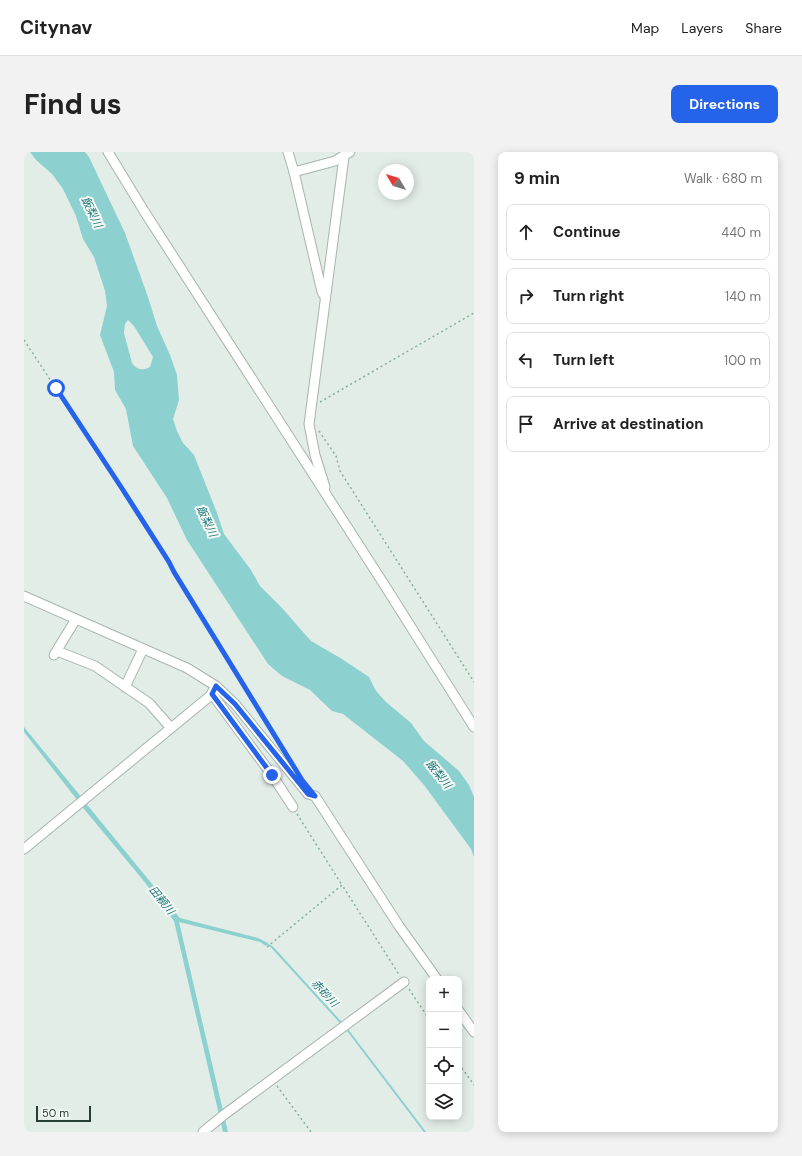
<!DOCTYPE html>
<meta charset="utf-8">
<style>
:root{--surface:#fff;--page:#f2f2f2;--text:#222;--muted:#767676;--line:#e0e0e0;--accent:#2563eb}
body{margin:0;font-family:"DM Sans","Noto Sans JP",sans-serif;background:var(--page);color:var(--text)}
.controls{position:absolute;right:12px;bottom:12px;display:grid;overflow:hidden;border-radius:8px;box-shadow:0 2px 10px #0003}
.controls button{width:36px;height:36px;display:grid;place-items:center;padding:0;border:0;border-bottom:1px solid var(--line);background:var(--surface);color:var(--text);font:20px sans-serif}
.compass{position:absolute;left:354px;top:12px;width:36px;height:36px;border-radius:50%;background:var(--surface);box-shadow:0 2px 10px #0003;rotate:308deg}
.scale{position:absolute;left:12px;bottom:10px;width:55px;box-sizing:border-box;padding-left:4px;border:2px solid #233e32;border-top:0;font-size:11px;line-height:14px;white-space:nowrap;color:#233e32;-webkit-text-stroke:3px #f4f9f6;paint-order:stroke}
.stop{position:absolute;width:12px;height:12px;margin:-9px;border:3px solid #2563eb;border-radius:50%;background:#fff}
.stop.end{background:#2563eb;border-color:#fff;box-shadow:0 1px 4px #0008}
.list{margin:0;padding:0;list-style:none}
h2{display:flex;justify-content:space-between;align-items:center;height:52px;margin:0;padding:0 16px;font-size:17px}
h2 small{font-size:13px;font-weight:400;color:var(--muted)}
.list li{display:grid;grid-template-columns:26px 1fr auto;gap:12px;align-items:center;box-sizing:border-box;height:56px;margin:0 8px 8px;padding:0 8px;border:1px solid var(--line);border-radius:8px}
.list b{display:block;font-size:15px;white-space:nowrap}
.list em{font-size:13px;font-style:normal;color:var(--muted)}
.icon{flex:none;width:22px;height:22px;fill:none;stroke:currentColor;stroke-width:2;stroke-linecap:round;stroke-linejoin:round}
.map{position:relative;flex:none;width:450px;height:980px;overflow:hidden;border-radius:8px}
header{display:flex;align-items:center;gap:24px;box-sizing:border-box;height:56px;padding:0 20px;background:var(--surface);border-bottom:1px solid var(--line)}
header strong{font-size:19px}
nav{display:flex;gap:22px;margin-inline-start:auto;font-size:14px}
.intro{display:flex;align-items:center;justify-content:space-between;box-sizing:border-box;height:96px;padding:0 24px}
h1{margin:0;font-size:28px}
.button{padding:10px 18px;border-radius:8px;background:var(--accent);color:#fff;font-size:14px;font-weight:700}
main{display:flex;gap:24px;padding:0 24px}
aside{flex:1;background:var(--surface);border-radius:8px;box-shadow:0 2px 10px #0003}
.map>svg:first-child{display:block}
.water{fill:#8cd0d0;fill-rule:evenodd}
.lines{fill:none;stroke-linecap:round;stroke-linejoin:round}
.stream{stroke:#8cd0d0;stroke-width:2}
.minor-casing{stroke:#a6b5ad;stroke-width:11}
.path{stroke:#84b09b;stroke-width:1.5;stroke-dasharray:2 3;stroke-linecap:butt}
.minor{stroke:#fff;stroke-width:9}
.route{stroke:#2563eb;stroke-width:5}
.labels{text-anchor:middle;stroke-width:4;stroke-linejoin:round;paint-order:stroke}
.water-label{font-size:11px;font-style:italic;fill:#1e7879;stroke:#f4f9f6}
</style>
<header>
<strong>Citynav</strong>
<nav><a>Map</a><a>Layers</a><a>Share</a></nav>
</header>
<div class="intro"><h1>Find us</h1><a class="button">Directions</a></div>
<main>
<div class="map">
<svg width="450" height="980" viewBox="0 0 450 980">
<rect width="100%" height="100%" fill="#e3ede7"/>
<!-- water -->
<g class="water">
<path d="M6 0H61L65 5 101 81 124 145 133 174 146 203 153 223 155 248 149 267 153 279 159 291 170 303 193 361 200 382 227 418 236 434 258 456 287 489 318 507 345 525 352 539 362 550 387 571 400 589 435 619 445 633 450 645V705L447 697 400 633 379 609 319 562 308 559 286 538 258 524 244 512 163 388 143 346 109 294 102 257 91 238 90 220 76 183 83 154 81 139 70 105 59 87 52 64 39 37 28 22 12 8ZM104 168 110 174 129 205 126 215C118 219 113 218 108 211L100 181 101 172Z"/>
<path d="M0 575 58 646 54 649 0 580Z"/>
<path d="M60 649 156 766 234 786 244 791 242 794 236 790 155 770 204 980H199L150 769 119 728 60 657 56 652Z"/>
</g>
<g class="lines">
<!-- stream -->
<g class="stream">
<path d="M241 791 248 795 319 873"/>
<path d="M322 876 401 980"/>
</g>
<defs>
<g id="minor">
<path d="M84 0 120 59 363 437 450 575"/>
<path d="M264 0 270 20"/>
<path d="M301 145 298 140 270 20 311 9 326 0"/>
<path d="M301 335 291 303 285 272 320 5"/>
<path d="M0 444 163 516 192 534 211 552 284 642 291 644 375 774 413 827"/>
<path d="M33 499 71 514 125 551 147 576"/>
<path d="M30 503 52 467"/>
<path d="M101 535 119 497"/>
<path d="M188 542 248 623 269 655"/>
<path d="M0 697 186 544 192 534"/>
<path d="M435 859 450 880"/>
<path d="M179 980 201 962 380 830"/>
</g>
</defs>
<!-- minor casing -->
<use href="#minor" class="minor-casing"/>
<!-- path -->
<g class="path">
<path d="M0 188 99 338 145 410 258 597"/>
<path d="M296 250 450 161"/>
<path d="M295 279 312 304 316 319 450 530"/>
<path d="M273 662 318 733"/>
<path d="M243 795 318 733 376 824"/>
<path d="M385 837 405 867"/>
<path d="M435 912 450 933"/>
<path d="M253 934 287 980"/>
</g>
<!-- minor -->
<use href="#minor" class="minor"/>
</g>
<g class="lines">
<!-- route -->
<path class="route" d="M32 236 99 338 145 410 150 420 278 628 291 644 284 642 211 552 192 534 188 542 248 623"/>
</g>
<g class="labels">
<!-- water labels -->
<g class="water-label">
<text transform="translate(68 60) rotate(64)" y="4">飯梨川</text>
<text transform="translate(183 369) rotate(65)" y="4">飯梨川</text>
<text transform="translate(415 622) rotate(51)" y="4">飯梨川</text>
<text transform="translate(138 748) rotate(51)" y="4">田頼川</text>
<text transform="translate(301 841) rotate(47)" y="4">赤砂川</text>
</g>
</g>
</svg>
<div class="controls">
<button>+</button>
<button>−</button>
<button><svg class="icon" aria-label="locate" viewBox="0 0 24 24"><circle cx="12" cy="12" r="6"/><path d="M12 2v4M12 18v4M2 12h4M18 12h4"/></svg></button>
<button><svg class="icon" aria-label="layers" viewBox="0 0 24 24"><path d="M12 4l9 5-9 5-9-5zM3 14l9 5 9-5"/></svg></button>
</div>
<svg class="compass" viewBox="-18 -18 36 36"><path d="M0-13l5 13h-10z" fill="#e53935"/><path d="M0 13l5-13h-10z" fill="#767676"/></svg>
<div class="scale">50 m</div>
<div class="stop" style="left:32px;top:236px"></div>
<div class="stop end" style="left:248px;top:623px"></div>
</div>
<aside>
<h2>9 min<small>Walk · 680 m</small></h2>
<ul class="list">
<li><svg class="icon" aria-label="ahead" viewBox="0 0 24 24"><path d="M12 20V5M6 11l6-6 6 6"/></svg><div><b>Continue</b></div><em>440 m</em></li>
<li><svg class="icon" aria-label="right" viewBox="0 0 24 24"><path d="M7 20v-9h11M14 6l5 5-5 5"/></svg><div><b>Turn right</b></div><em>140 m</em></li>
<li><svg class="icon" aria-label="left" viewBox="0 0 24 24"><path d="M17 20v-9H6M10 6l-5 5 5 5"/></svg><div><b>Turn left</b></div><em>100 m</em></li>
<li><svg class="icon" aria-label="arrive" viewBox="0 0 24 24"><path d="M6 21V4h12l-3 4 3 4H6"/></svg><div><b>Arrive at destination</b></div></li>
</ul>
</aside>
</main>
